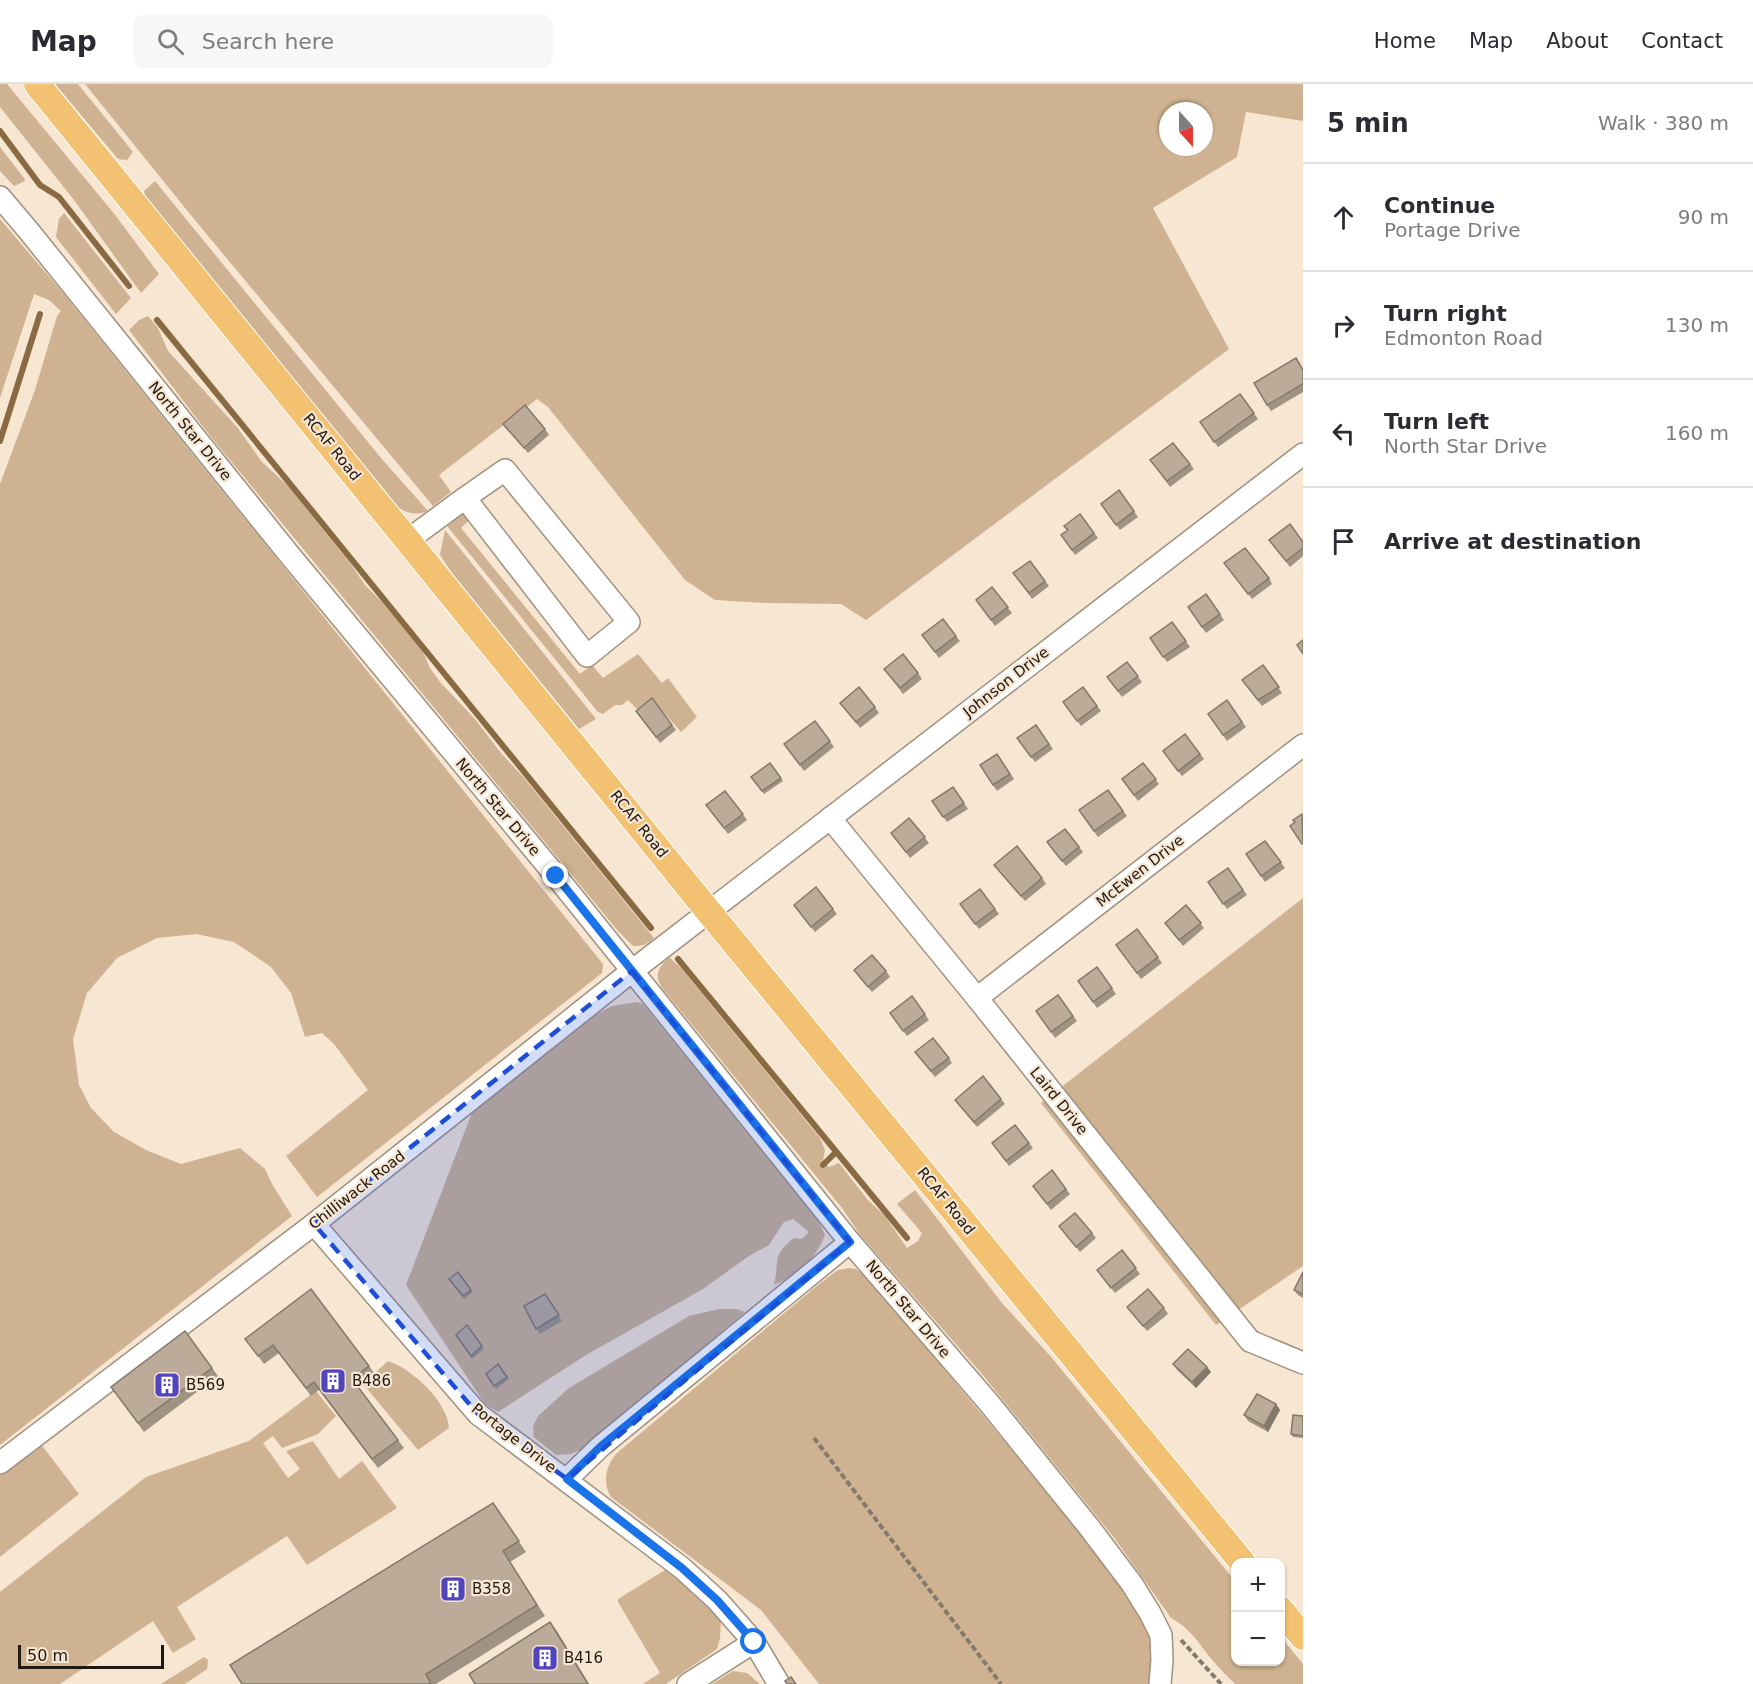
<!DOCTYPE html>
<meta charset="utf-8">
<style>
:root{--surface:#fff;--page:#f7f7f7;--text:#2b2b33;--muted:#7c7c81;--line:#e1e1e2}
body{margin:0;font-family:"DejaVu Sans",sans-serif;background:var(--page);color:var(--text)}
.controls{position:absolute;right:18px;bottom:18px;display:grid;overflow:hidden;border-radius:12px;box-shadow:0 2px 4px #0004}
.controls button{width:54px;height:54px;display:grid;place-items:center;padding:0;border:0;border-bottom:2px solid var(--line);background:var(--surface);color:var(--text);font:30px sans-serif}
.compass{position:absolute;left:1159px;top:18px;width:54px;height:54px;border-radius:50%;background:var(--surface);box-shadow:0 2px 4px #0004;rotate:159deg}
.scale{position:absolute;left:18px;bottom:15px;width:146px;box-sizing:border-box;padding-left:6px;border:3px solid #1f1912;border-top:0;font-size:16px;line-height:21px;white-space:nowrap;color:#1f1912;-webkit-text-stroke:4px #f7e6d2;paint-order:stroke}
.stop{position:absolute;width:18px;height:18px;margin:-14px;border:4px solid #1a73e8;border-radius:50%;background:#fff}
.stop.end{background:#1a73e8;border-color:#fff;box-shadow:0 2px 6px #0008}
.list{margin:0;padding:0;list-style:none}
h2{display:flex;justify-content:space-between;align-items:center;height:78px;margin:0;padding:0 24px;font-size:26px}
h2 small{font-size:20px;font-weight:400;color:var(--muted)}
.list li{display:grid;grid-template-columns:39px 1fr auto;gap:18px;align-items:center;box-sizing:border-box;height:108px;padding:0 24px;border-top:2px solid var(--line)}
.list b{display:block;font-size:22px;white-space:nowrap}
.list p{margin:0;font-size:20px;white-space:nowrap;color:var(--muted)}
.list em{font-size:20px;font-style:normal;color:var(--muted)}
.icon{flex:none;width:33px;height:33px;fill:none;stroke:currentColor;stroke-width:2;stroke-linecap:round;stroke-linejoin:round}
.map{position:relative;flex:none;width:1303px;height:1600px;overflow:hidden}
header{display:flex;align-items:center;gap:36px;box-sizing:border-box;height:84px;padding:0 30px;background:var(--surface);border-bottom:2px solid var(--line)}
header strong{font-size:28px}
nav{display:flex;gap:33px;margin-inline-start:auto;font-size:21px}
.search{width:420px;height:54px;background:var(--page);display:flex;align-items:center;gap:15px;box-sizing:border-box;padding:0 21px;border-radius:12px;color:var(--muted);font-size:22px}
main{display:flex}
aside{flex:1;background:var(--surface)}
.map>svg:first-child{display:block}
.green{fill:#ceb291;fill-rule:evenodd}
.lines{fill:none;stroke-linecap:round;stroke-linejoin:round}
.stream{stroke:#896a42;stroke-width:6}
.minor-casing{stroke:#a0907e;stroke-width:24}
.major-casing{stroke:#fff;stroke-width:28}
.path{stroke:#857a6d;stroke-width:4;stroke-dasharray:6 3;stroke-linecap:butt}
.minor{stroke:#fff;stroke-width:21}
.major{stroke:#f2c272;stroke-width:26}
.wall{fill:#a19383}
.shaded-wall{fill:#83786a}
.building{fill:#bbab98;stroke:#83786a;stroke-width:1.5}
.route{stroke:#1a73e8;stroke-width:8}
.marked{fill:#1d4ed8;fill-opacity:0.2;stroke:#1d4ed8;stroke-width:4.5;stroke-dasharray:12 8;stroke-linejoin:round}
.labels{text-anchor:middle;stroke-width:4.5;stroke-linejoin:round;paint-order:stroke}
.street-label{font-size:15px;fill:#1f1912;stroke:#f7e6d2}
.poi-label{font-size:15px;fill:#1f1912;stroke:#f7e6d2;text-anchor:start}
</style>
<header>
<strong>Map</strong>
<div class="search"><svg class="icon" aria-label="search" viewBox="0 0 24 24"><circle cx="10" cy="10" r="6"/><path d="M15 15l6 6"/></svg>Search here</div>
<nav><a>Home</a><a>Map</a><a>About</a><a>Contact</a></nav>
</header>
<main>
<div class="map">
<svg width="1303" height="1600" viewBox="0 0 1303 1600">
<rect width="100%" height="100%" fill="#f7e6d2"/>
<!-- green -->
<g class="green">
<path d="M0 0H7L116 132 159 190 141 209 74 116 0 23Z"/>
<path d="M55 0H78L133 68 127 76 118 75Z"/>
<path d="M85 0H1303V37L1246 28 1237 73 1153 124 1229 265 866 536 841 520 766 519 715 516 685 496 548 323 537 315 439 391 451 408 433 422 194 135ZM1168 27H1204V63H1168Z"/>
<path d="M0 63 24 94 25 97 14 102 0 87Z"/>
<path d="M155 97 381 374 428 427C419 431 407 430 399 424L145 113 144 107Z"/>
<path d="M64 129 131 214 116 230 56 153 59 135Z"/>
<path d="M0 135 63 209 603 880 602 889 317 1113 286 1072 368 1006 334 960 322 949 305 953 291 909 271 883 234 858 196 850 157 854 117 874 87 909 73 955 79 1001 91 1024 114 1048 146 1066 181 1080 240 1064 265 1085 272 1100 292 1132 0 1361V400L35 306 57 232 61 227 49 216 34 210 0 314Z"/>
<path d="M148 232 158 244 168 267 237 343 262 378 287 401 350 479 365 501 382 518 423 568 430 584 440 598 475 635 501 669 525 695 654 854C647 861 642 862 633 862L618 847 211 353 129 246 139 236Z"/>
<path d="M462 428 472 433 461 444 580 590 592 581 603 594 638 570 662 599 668 594 697 633 681 648 652 615 637 625 628 616 622 621H615L603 630 598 628 447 442Z"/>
<path d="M445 446 596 635 579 645 454 492 440 471Z"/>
<path d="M1303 814V1182L1216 1241 1041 1019Z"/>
<path d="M669 873 681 884 820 1054 825 1066 823 1077 829 1083 839 1079 867 1115 885 1132 907 1164 918 1157 922 1149 897 1120 915 1106 1002 1219 1052 1274 1235 1497 1236 1578H1280L1281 1553 1303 1580V1600H1235C1228 1593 1221 1586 1215 1579 1199 1561 1193 1546 1171 1534L1115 1455 982 1290 861 1152 842 1124 662 904C654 891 658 884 669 873Z"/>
<path d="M637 918 643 920 818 1136 825 1151C815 1176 798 1191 774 1201 780 1176 771 1172 794 1154L802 1155 809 1148 793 1135 784 1138 769 1161 749 1172 703 1205 586 1271 498 1328 485 1320 406 1201 473 1026 597 930 612 922Z"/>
<path d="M849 1184 856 1185 867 1193 1122 1498 1152 1550V1600H819L761 1526 611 1413C602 1398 606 1381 617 1369L819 1200 838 1186Z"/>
<path d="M719 1225H736L745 1228 582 1365 571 1370 556 1371 534 1353 533 1343 538 1332 569 1304 689 1232Z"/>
<path d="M388 1277C412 1285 447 1317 449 1344L418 1366 363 1300Z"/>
<path d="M316 1307 336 1332 318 1350 282 1364 273 1352 263 1359 288 1394 300 1385 286 1367 313 1357 339 1395 362 1377 397 1424 307 1481 287 1452 177 1523 196 1555 173 1569 153 1537 60 1600H0V1508L146 1393 249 1357Z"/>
<path d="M40 1359 79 1410 0 1473V1390Z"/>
<path d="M665 1486 692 1507 721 1536 720 1554 717 1565 666 1600H643L660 1589 618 1518V1515Z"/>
<path d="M204 1573 208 1576 207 1585 185 1600H161Z"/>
<path d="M733 1587 747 1589 760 1600H712Z"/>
</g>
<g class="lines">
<!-- stream -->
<g class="stream">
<path d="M0 47 40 101 59 113 129 202"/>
<path d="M157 236 651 844"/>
<path d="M0 357 40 230"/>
<path d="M678 875 907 1154"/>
<path d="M823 1081 835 1069"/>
</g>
<defs>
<g id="minor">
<path d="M0 113 28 146 288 469 556 792 850 1158 989 1319 1089 1443 1132 1500 1150 1529 1161 1551 1162 1576 1160 1600"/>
<path d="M408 456 465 414 587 572 629 538 505 386 465 414"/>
<path d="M830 734 977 914 1250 1257 1303 1279"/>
<path d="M977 914 1303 661"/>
<path d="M314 1140 478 1330 682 1484 717 1516 754 1558 779 1600"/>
<path d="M0 1379 314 1140 632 887 1303 370"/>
<path d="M567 1395 601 1362 850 1158"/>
<path d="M688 1600 754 1558"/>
</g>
<g id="major">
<path d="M37 0 709 828 1242 1478"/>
<path d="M1280 1525 1303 1553"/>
</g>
</defs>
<!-- minor casing -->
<use href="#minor" class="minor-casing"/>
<!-- major casing -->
<use href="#major" class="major-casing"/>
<!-- path -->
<g class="path">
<path d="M814 1354 1001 1600"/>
<path d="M1181 1556 1221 1600"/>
</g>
<!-- minor -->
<use href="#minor" class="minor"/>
<!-- major -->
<use href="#major" class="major"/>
</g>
<!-- wall -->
<g class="wall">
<path d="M1296 274 1303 285V308L1271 327 1267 321Z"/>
<path d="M1240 310 1258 335 1218 363 1200 338Z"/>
<path d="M503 340 545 345 549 351 528 369Z"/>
<path d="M1173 359 1194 385 1170 403 1150 376Z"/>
<path d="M1119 406 1138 433 1120 446 1101 420Z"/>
<path d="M1080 430 1098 454 1075 471 1061 451 1068 446Z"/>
<path d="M1269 456 1303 458V472L1290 483Z"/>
<path d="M1030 477 1049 502 1032 515 1013 489Z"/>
<path d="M1224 479 1269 494 1272 500 1252 515Z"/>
<path d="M992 503 1012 529 995 542 976 516Z"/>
<path d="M1206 510 1224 536 1206 549 1188 523Z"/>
<path d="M1172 538 1190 563 1167 578 1150 554Z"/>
<path d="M922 551 956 552 960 557 939 574Z"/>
<path d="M1127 578 1142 598 1122 613 1107 593Z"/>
<path d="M1263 581 1282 609 1262 622 1242 596Z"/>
<path d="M918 589 922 595 903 610 888 590Z"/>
<path d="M1083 603 1101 627 1081 642 1063 618Z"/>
<path d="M652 614 676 646 660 659 636 627Z"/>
<path d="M1227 616 1246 643 1227 657 1208 630Z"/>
<path d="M875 623 879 629 860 644 844 624Z"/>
<path d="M815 637 834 663 804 687 784 660Z"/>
<path d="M1036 641 1053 665 1035 678 1017 654Z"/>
<path d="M1185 650 1204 675 1182 692 1163 667Z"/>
<path d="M997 670 1014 695 997 707 980 681Z"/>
<path d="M770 679 783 697 764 710 751 693Z"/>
<path d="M1143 679 1159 700 1138 717 1122 695Z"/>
<path d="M953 703 968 725 947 738 932 717Z"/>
<path d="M1108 706 1127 732 1098 753 1079 726Z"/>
<path d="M725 707 747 736 728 750 706 721Z"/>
<path d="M909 734 929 759 910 774 891 749Z"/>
<path d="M1065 745 1083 768 1066 782 1050 763Z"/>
<path d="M1265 757 1285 784 1265 798 1246 770Z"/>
<path d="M994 781 1042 794 1046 800 1025 817Z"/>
<path d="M1228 784 1247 811 1227 825 1208 798Z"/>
<path d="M980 805 999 830 979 845 960 820Z"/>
<path d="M1186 821 1204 844 1183 862 1165 839Z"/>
<path d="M833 825 837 830 815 848 798 826Z"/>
<path d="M1137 845 1162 879 1141 895 1116 861Z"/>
<path d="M1097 883 1116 910 1097 924 1078 897Z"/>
<path d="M886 887 890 893 872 908 858 891Z"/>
<path d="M1058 911 1077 937 1055 954 1036 927Z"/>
<path d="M912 912 929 936 907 952 890 929Z"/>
<path d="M915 968 949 974 952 979 935 993Z"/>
<path d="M1001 1015 1005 1020 977 1043 955 1016Z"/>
<path d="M1015 1041 1033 1064 1009 1082 992 1059Z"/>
<path d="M1033 1102 1066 1105 1070 1110 1051 1126Z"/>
<path d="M1059 1142 1092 1149 1096 1154 1080 1168Z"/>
<path d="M1122 1166 1140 1190 1115 1209 1097 1186Z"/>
<path d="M458 1188 473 1208 464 1215 449 1195Z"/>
<path d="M1303 1188V1214L1298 1211 1294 1206Z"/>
<path d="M545 1210 562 1237 540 1250 536 1245Z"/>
<path d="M1127 1223 1164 1224 1168 1230 1147 1247Z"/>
<path d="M467 1241 484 1265 472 1275 456 1251Z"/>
<path d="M185 1247 218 1292 144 1348 111 1303Z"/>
<path d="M245 1255 369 1282 375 1290 358 1303 404 1364 378 1384 319 1306 311 1312 279 1269 264 1280Z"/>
<path d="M498 1280 509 1295 496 1305 486 1290Z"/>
<path d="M1173 1280 1207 1283 1211 1288 1196 1304 1177 1286Z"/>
<path d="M1276 1320 1280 1326 1268 1348 1248 1337 1244 1331Z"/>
<path d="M1303 1332V1354L1293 1353 1291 1350Z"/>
<path d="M493 1419 526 1468 510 1478 545 1532 436 1600H242Z"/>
</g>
<!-- shaded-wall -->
<g class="shaded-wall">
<path d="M1207 1283 1211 1288 1196 1304 1192 1298Z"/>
<path d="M1276 1320 1280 1326 1268 1348 1264 1342Z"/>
<path d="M550 1538 558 1549 589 1600H588Z"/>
</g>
<!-- building -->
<g class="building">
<path d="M1296 274 1303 286V300L1267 321 1254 299Z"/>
<path d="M1240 310 1254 329 1214 358 1200 338Z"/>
<path d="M525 321 545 345 524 364 503 340Z"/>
<path d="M1173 359 1190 380 1167 397 1150 376Z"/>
<path d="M1119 406 1134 427 1116 441 1101 420Z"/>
<path d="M1080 430 1094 449 1072 466 1061 451 1068 446 1064 442Z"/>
<path d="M1290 440 1303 458V464L1286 477 1269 456Z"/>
<path d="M1245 464 1269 494 1248 510 1224 479Z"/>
<path d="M1030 477 1045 497 1029 509 1013 489Z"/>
<path d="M992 503 1008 523 991 536 976 516Z"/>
<path d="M1206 510 1220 530 1202 543 1188 523Z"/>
<path d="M943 535 956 552 935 568 922 551Z"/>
<path d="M1172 538 1186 557 1163 573 1150 554Z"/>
<path d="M1303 556V570L1297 561Z"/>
<path d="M903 570 918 589 900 604 884 585Z"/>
<path d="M1127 578 1138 592 1118 607 1107 593Z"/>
<path d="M1263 581 1279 603 1258 616 1242 596Z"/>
<path d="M859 603 875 623 856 638 840 619Z"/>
<path d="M1083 603 1097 622 1077 637 1063 618Z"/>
<path d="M652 614 672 641 656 653 636 627Z"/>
<path d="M1227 616 1242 638 1223 651 1208 630Z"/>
<path d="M815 637 830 657 800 681 784 660Z"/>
<path d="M1036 641 1049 660 1031 673 1017 654Z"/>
<path d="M1185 650 1200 670 1178 687 1163 667Z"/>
<path d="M997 670 1010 690 993 701 980 681Z"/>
<path d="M770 679 781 694 762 707 751 693Z"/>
<path d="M1143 679 1156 695 1134 711 1122 695Z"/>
<path d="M953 703 964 719 943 733 932 717Z"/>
<path d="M1108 706 1123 727 1094 747 1079 726Z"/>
<path d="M725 707 743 730 724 744 706 721Z"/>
<path d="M1302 730 1303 759 1302 760 1290 742 1295 738 1293 736Z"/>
<path d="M909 734 925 753 906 768 891 749Z"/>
<path d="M1065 745 1079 763 1062 777 1047 758Z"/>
<path d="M1265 757 1281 778 1261 792 1246 770Z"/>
<path d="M1017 762 1042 794 1021 812 994 781Z"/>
<path d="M1228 784 1243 806 1223 820 1208 798Z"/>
<path d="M816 803 833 825 811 843 794 821Z"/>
<path d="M980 805 995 825 975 840 960 820Z"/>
<path d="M1186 821 1201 839 1179 856 1165 839Z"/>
<path d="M1137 845 1158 873 1137 889 1116 861Z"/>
<path d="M872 871 886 887 868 903 854 886Z"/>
<path d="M1097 883 1112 904 1093 918 1078 897Z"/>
<path d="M1058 911 1073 932 1051 948 1036 927Z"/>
<path d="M912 912 925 930 903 947 890 929Z"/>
<path d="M933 954 949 974 931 987 915 968Z"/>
<path d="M983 992 1001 1015 974 1038 955 1016Z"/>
<path d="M1015 1041 1029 1059 1006 1077 992 1059Z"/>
<path d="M1052 1086 1066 1105 1047 1120 1033 1102Z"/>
<path d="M1075 1129 1092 1149 1076 1163 1059 1142Z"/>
<path d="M1122 1166 1136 1184 1111 1204 1097 1186Z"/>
<path d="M458 1188 471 1206 463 1212 449 1195Z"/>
<path d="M1303 1188V1210L1294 1206Z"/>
<path d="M311 1205 369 1282 352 1295 398 1356 372 1375 314 1298 306 1304 273 1261 258 1272 245 1255Z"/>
<path d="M1148 1205 1164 1224 1143 1242 1127 1223Z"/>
<path d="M545 1210 559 1231 536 1245 524 1222Z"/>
<path d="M467 1241 482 1262 471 1272 456 1251Z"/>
<path d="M185 1247 212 1284 138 1339 111 1303Z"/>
<path d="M1188 1265 1207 1283 1192 1298 1173 1280Z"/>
<path d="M498 1280 507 1293 494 1302 486 1290Z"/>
<path d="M1257 1310 1276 1320 1264 1342 1244 1331Z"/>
<path d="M1293 1331 1303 1332V1352L1291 1350Z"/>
<path d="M493 1419 519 1457 503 1467 537 1521 426 1590 431 1600H242L230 1581Z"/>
<path d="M550 1538 588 1600H475L469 1590Z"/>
<path d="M791 1593 796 1600H787L785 1597Z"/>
</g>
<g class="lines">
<!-- route -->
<path class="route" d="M556 792 850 1158 601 1362 567 1395 682 1484 717 1516 754 1558"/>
</g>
<!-- marked area -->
<path class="marked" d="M632 887 850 1158 567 1395 478 1330 314 1140Z"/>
<!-- icons -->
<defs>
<symbol id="building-square" viewBox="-11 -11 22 22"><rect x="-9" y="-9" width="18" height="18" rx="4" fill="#5245bc" stroke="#f7e6d2"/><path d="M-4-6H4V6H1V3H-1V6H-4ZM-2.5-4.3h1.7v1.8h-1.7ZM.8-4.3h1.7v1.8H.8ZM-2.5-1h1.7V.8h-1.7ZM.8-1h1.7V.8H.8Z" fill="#fff"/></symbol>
</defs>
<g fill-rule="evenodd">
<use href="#building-square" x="318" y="1282" width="30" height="30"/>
<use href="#building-square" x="152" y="1286" width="30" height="30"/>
<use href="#building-square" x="438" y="1490" width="30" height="30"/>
<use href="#building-square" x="530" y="1559" width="30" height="30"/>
</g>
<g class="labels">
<!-- street labels -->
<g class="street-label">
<text transform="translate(190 347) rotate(51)" y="5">North Star Drive</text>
<text transform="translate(332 363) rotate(51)" y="5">RCAF Road</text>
<text transform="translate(1006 598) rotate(-38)" y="5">Johnson Drive</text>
<text transform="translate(498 723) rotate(50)" y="5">North Star Drive</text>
<text transform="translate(639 740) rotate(51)" y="5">RCAF Road</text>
<text transform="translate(1140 787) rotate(-38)" y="5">McEwen Drive</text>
<text transform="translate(1059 1017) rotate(51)" y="5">Laird Drive</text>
<text transform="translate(357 1106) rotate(-38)" y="5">Chilliwack Road</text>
<text transform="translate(946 1117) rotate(51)" y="5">RCAF Road</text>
<text transform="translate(908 1225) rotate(50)" y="5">North Star Drive</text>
<text transform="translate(514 1354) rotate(38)" y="5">Portage Drive</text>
</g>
<!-- poi labels -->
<g class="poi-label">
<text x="352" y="1302">B486</text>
<text x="186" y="1306">B569</text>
<text x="472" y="1510">B358</text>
<text x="564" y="1579">B416</text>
</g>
</g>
</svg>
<div class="controls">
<button>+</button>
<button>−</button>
</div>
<svg class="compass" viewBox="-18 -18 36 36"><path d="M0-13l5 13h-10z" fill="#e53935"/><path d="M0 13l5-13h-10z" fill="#7c7c81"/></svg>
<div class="scale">50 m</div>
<div class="stop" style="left:754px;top:1558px"></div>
<div class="stop end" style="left:556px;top:792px"></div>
</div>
<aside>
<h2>5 min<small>Walk · 380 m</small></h2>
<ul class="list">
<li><svg class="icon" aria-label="ahead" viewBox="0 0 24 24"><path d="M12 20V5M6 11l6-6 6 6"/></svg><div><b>Continue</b><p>Portage Drive</p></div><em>90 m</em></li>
<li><svg class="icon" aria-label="right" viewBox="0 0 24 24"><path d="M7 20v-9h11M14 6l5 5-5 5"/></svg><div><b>Turn right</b><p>Edmonton Road</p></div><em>130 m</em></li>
<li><svg class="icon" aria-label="left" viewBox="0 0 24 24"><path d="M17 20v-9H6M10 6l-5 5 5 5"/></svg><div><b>Turn left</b><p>North Star Drive</p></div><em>160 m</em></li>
<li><svg class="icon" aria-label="arrive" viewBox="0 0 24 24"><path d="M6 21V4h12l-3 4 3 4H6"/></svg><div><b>Arrive at destination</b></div></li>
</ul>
</aside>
</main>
